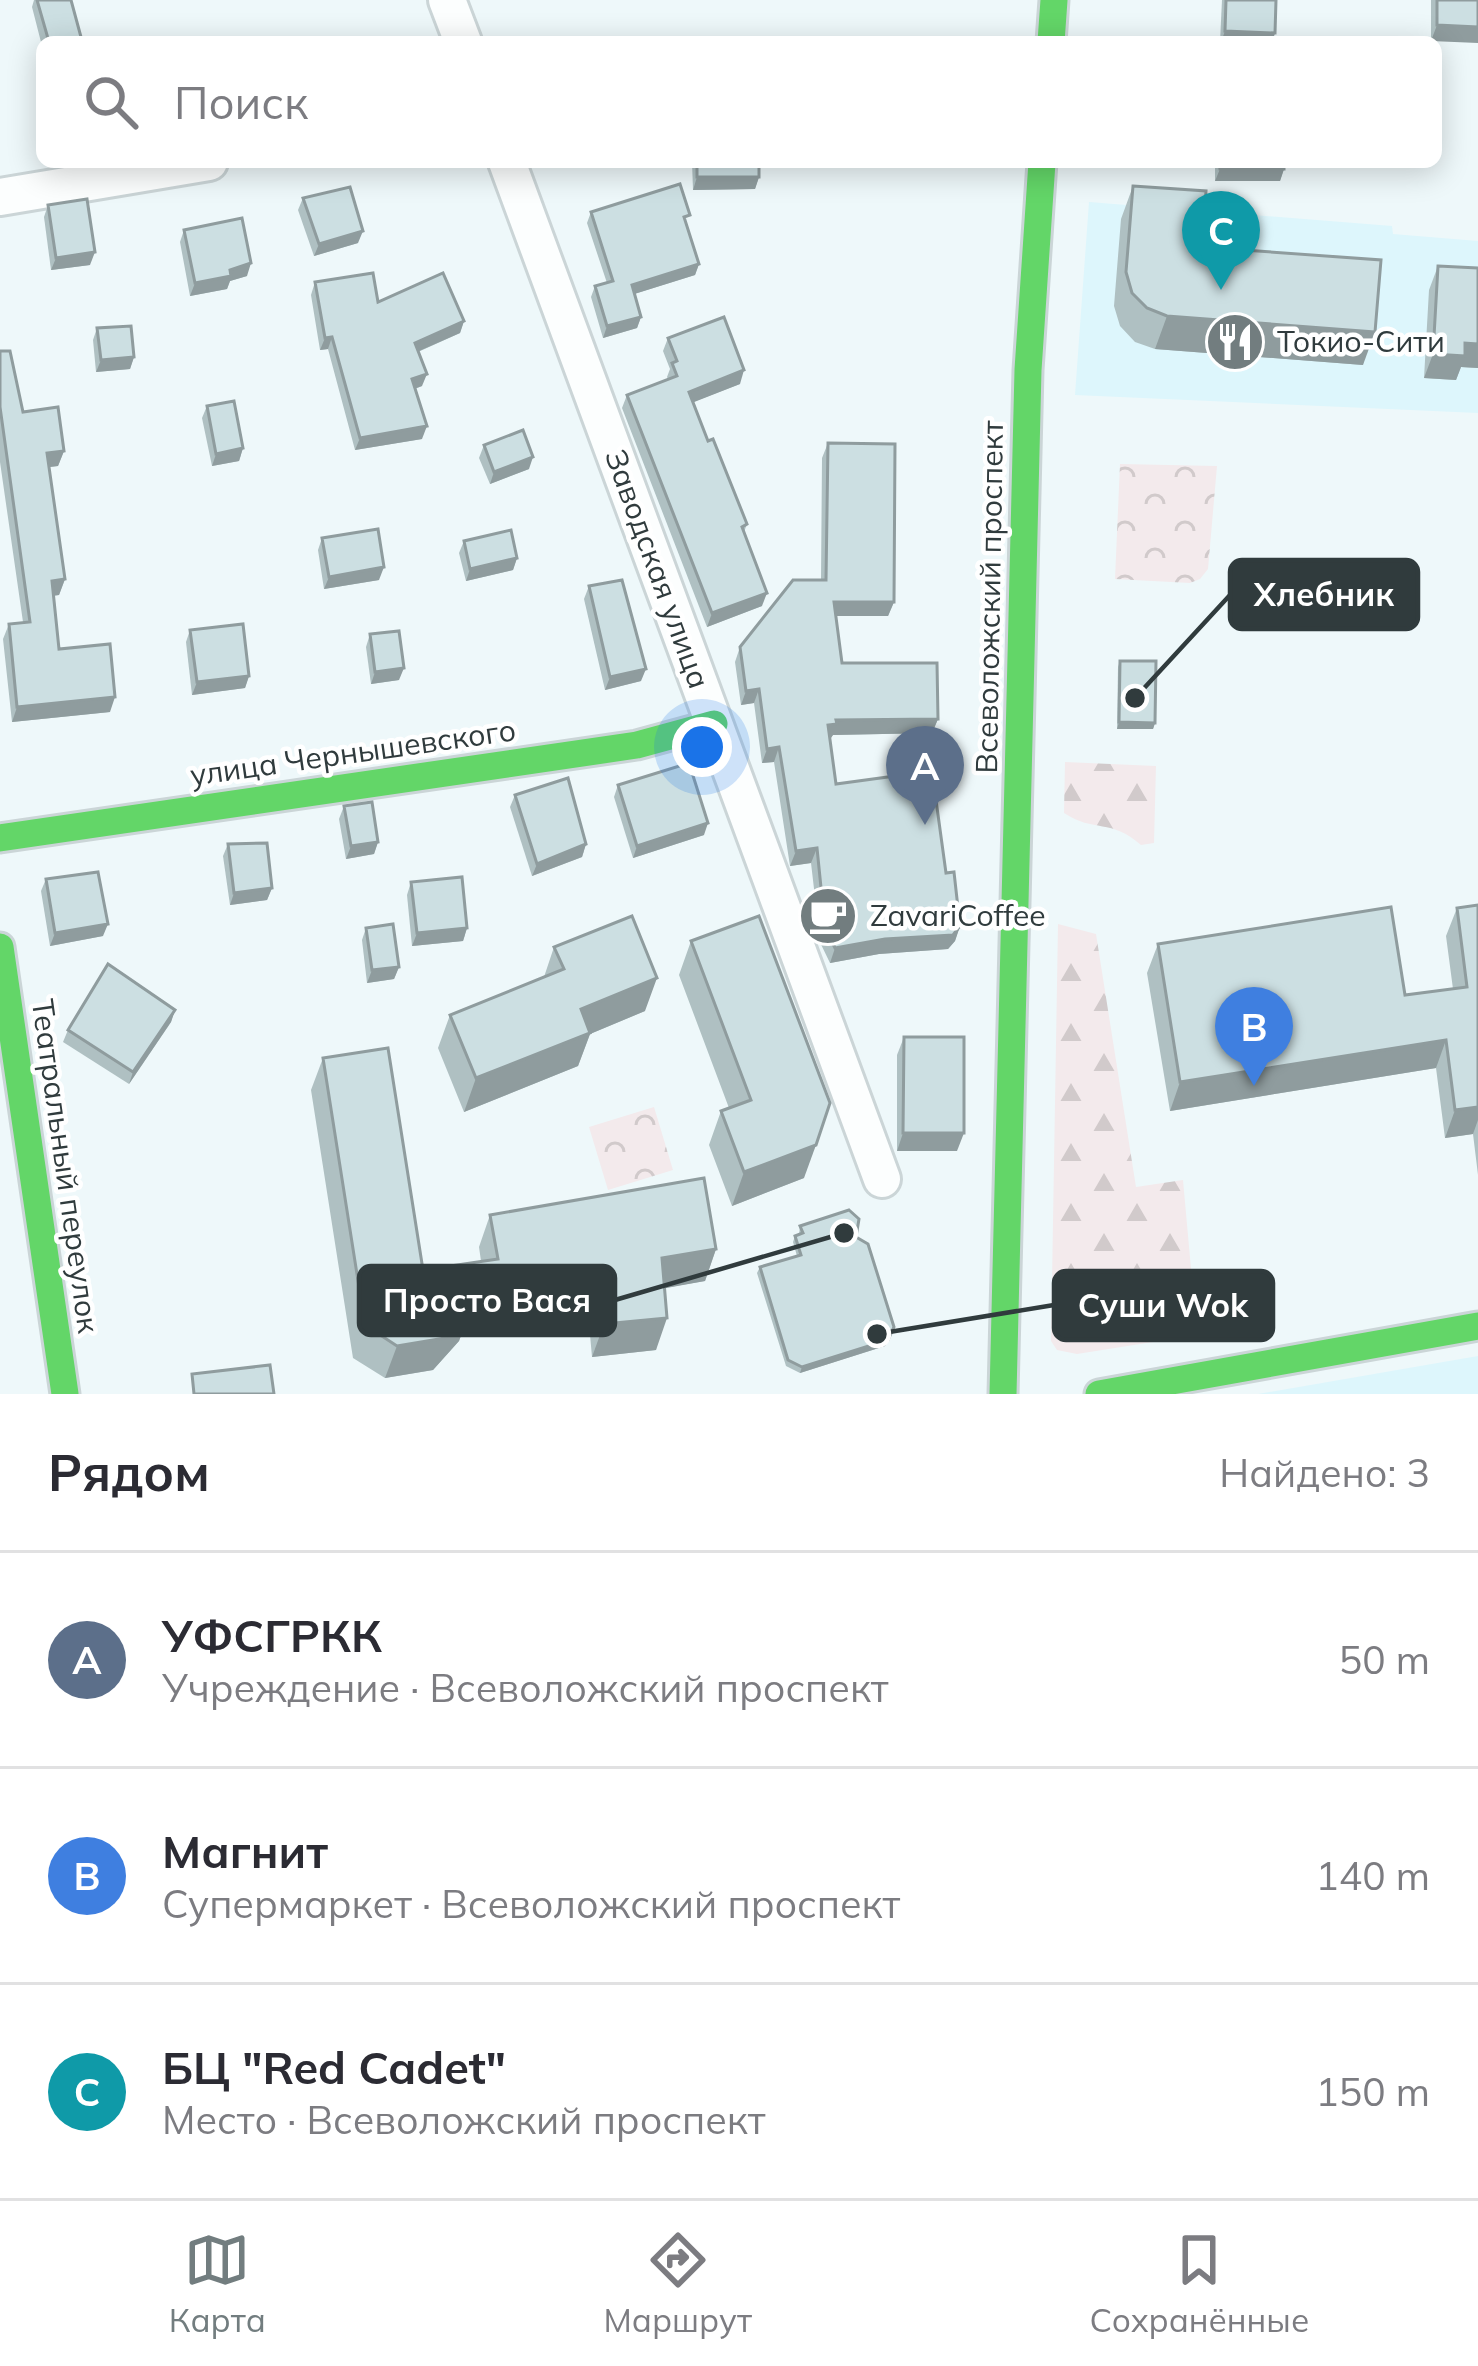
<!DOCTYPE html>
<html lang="ru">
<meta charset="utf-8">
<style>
:root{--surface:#fff;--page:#f7f7f7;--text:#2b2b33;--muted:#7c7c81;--line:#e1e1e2;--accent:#727d7f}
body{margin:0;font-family:Mulish,sans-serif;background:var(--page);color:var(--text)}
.you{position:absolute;left:702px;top:747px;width:42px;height:42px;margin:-30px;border:9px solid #fff;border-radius:50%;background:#1a73e8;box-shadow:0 0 0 18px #1a73e833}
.badge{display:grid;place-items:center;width:78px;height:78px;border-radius:50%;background:var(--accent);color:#fff;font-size:39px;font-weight:700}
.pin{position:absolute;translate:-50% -99px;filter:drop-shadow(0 3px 6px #0008)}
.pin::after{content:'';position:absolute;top:63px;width:42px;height:36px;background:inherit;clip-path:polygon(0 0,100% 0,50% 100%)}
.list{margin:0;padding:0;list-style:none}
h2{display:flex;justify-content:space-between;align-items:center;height:156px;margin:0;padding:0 48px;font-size:51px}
h2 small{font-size:39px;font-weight:400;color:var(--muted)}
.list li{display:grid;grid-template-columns:78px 1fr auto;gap:36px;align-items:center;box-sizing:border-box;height:216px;padding:0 48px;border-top:3px solid var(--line)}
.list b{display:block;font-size:45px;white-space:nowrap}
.list p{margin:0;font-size:39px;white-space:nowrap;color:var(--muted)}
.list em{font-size:39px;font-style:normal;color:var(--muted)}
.icon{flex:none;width:66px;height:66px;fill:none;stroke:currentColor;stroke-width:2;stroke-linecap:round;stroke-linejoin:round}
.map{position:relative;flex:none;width:1478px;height:1394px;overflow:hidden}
.search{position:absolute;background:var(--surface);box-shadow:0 6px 30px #0003;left:36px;right:36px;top:36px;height:132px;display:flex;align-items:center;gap:30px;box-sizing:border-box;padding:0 42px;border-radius:18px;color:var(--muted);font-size:45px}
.sheet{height:804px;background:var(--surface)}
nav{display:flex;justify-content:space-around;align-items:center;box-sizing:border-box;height:168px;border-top:3px solid var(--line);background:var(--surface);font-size:33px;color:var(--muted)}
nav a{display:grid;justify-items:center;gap:6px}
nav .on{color:var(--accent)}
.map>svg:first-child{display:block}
.built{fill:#ddf6fc}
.forest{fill:url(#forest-firs)}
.park{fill:url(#park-crowns)}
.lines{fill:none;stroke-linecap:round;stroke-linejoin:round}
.street-casing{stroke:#cbd5d7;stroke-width:42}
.fast-casing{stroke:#cbd5d7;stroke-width:33}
.street{stroke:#fcfefe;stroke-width:36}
.fast{stroke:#63d668;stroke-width:27}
.wall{fill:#afc0c2}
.shaded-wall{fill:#8f9c9e}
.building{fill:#ccdfe2;stroke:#8f9c9e;stroke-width:3}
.labels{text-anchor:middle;stroke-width:9;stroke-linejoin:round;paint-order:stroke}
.poi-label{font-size:30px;fill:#303b3d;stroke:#fff;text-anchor:start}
.street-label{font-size:30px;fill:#303b3d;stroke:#fff}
.leader{fill:none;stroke:#303b3d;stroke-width:4.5}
.callout-dot{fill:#303b3d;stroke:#fff;stroke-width:4.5}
.callout{fill:#303b3d;stroke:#303b3d;stroke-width:4.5}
.callout-label{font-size:33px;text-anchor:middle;font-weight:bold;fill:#fff}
</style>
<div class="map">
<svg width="1478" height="1394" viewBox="0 0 1478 1394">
<defs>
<pattern id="forest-firs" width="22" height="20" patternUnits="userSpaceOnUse" patternTransform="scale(3)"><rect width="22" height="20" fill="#f3eaec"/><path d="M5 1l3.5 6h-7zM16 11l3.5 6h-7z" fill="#d1cacb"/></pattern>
<pattern id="park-crowns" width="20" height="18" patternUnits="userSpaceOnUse" patternTransform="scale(3)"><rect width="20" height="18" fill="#f3eaec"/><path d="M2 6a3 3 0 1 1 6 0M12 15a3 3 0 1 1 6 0" fill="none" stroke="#d1cacb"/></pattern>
</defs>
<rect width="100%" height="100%" fill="#eef8fa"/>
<!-- built -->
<g class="built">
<path d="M1089 202 1392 226 1393 234 1478 241V413L1075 395Z"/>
<path d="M1478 1356V1394H1258Z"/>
</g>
<!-- forest -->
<g class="forest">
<path d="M1065 762 1156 766 1154 843 1141 845C1111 818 1094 833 1064 813Z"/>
<path d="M1058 924 1096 934 1136 1187 1183 1180 1197 1335 1077 1354 1057 1350 1051 1341Z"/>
</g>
<!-- park -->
<g class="park">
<path d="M1120 464 1217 466 1208 569 1200 579 1190 583 1115 579Z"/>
<path d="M654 1107 673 1170 608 1190 589 1127Z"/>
</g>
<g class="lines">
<defs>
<g id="street">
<path d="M447 0 463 42"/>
<path d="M507 162 882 1179"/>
<path d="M0 197 209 162"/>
</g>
<g id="fast">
<path d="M1051 42 1054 0"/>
<path d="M0 838 637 745 714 724"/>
<path d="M0 947 65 1394"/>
<path d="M1003 1394 1028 370 1042 162"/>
<path d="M1099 1394 1478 1326"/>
</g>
</defs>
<!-- street casing -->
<use href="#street" class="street-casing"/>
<!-- fast casing -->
<use href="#fast" class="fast-casing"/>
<!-- street -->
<use href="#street" class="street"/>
<!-- fast -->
<use href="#fast" class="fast"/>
</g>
<!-- wall -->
<g class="wall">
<path d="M34 0H71L79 42H42V46L32 7Z"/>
<path d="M1222 0H1276L1275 33 1272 42H1220Z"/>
<path d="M1431 0H1478L1431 41Z"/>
<path d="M692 162H759V177L755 189 693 190Z"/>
<path d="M1215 162H1284V169L1280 181H1215Z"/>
<path d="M1133 186 1202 247 1363 365 1155 349 1135 342 1120 326 1114 306 1121 219Z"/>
<path d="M303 198 358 243 314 256 298 210Z"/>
<path d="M48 205 90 265 51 270 44 217Z"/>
<path d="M591 212 686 224 699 264 695 275 634 294 641 317 637 328 603 338 591 297 595 286 607 283 587 223Z"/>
<path d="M184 230 247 276 230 281 227 289 190 296 180 242Z"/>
<path d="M1438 266 1478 268V368L1461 367 1456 380 1424 378 1429 290Z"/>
<path d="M315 282 378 302 464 321 460 333 418 352 422 386 415 389 422 439 355 450 328 349 320 350 311 295Z"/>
<path d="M97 328 134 357 130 369 96 372 93 340Z"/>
<path d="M668 338 740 384 693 402 708 441 747 524 744 532 762 606 707 627 622 408 627 395 668 379 667 377 670 369 663 351Z"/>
<path d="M0 351 23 412 64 451 58 466 49 467 65 579 59 595 54 596 59 649 110 712 12 722 3 639 9 624 23 622 0 462Z"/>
<path d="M207 406 243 448 239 461 212 466 202 418Z"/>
<path d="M828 443 894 602 888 616H836L842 663 938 719 932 733 833 735 830 738 836 784 946 873 960 926 955 941 948 949 879 954 830 963 815 932 818 923 811 863 790 866 774 762 762 763 754 703 741 705 735 662 740 647 821 580 822 458Z"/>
<path d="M484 445 529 469 490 484 479 458Z"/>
<path d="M322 538 379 580 324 589 318 550Z"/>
<path d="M464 541 517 558 513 570 466 581 459 553Z"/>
<path d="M589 586 641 681 605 690 584 599Z"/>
<path d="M190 630 249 676 245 688 192 695 186 642Z"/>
<path d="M370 634 399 680 371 684 366 647Z"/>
<path d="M1120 661 1155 723 1153 729H1117L1118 667Z"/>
<path d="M618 785 704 835 633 858 614 797Z"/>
<path d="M515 795 586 844 582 857 532 876 510 807Z"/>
<path d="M344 806 378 842 374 854 346 859 339 819Z"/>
<path d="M228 844 272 888 267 900 230 905 223 856Z"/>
<path d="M46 879 103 936 50 946 41 891Z"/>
<path d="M411 882 467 928 463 941 412 946 407 895Z"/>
<path d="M1478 905V1175L1473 1134 1445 1138 1436 1068 1170 1111 1147 973 1158 944 1405 995 1453 989 1446 936 1457 908Z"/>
<path d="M366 928 399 967 394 979 367 983 362 940Z"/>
<path d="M691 941 804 1178 732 1206 709 1145 721 1111 729 1108 679 975Z"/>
<path d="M554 947 645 1011 590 1034 578 1066 464 1112 438 1048 450 1015 544 977Z"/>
<path d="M175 1010 171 1022 129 1084 63 1042 68 1030Z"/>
<path d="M904 1037 957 1151H897V1055Z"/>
<path d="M323 1058 423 1270 481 1261 479 1247 490 1215 716 1249 705 1281 664 1288 656 1350 592 1357 587 1301 466 1322 459 1341 433 1370 385 1378 353 1358 311 1090Z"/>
<path d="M800 1226 856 1237 885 1346 800 1373 786 1366 757 1273 760 1267 797 1256 793 1242 795 1236 799 1235Z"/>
</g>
<!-- shaded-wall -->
<g class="shaded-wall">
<path d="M1437 25 1478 27V43L1431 41Z"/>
<path d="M1225 31 1275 33 1272 42H1221Z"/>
<path d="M1220 169H1284L1280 181H1215Z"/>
<path d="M697 177H759L755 189 693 190Z"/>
<path d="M363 231 358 243 314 256 319 244Z"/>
<path d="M95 252 90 265 51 270 56 258Z"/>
<path d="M251 263 247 276 230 281 227 289 190 296 195 283Z"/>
<path d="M699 264 695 275 628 296 632 285Z"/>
<path d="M1167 316 1375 332 1363 365 1155 349Z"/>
<path d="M641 317 637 328 603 338 607 326Z"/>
<path d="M464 321 460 333 410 355 415 343Z"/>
<path d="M332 337 328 349 320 350 325 338Z"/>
<path d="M1465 343 1478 344V368L1461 367 1456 380 1424 378 1433 354Z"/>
<path d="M134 357 130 369 96 372 101 360Z"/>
<path d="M744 370 740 384 684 406 689 392Z"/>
<path d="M427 374 422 386 408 391 412 379Z"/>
<path d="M427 426 422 439 355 450 360 438Z"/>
<path d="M243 448 239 461 212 466 216 454Z"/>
<path d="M64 451 58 466 41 468 47 453Z"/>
<path d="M533 457 529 469 490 484 494 472Z"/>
<path d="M517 558 513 570 466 581 470 569Z"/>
<path d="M384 567 379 580 324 589 329 577Z"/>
<path d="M65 579 59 595 47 596 52 581Z"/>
<path d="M767 593 762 606 707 627 712 613Z"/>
<path d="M834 602H894L888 616H829Z"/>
<path d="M404 668 399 680 371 684 375 672Z"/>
<path d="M646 669 641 681 605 690 610 677Z"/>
<path d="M249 676 245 688 192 695 197 682Z"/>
<path d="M759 689 754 703 741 705 746 691Z"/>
<path d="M115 697 110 712 12 722 17 707Z"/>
<path d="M938 719 932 733 833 735 831 738 823 739 828 725 836 720Z"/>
<path d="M1119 722 1155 723 1153 729H1117Z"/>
<path d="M779 747 774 762 762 763 767 749Z"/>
<path d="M708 823 704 835 633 858 637 846Z"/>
<path d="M378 842 374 854 346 859 351 846Z"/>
<path d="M586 844 582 857 532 876 537 864Z"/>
<path d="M817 848 811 863 790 866 796 851Z"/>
<path d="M272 888 267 900 230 905 234 893Z"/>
<path d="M108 924 103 936 50 946 55 933Z"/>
<path d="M960 926 955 941 948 949 879 954 830 963 835 948Z"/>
<path d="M467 928 463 941 412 946 417 933Z"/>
<path d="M399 967 394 979 367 983 372 970Z"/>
<path d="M657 978 645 1011 590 1034 578 1066 464 1112 476 1078 581 1009Z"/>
<path d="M175 1010 171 1022 129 1084 133 1072Z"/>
<path d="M1446 1040 1436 1068 1170 1111 1180 1082Z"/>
<path d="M1478 1107V1120L1473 1134 1445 1138 1455 1110Z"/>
<path d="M903 1133H964L957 1151H897Z"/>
<path d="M816 1145 804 1178 732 1206 744 1172Z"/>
<path d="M716 1249 705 1281 650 1291 662 1258Z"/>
<path d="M599 1269 587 1301 466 1322 459 1341 433 1370 385 1378 397 1346 468 1292Z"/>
<path d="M667 1318 656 1350 592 1357 604 1324Z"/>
<path d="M894 1327 885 1346 800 1373 802 1367Z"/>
</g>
<!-- building -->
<g class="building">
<path d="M37 0H71L81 37 62 42H49Z"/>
<path d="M1226 0H1276L1275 33 1225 31Z"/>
<path d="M1437 0H1478V27L1437 25Z"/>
<rect x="697" y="162" width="62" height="15"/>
<path d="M1219 162H1284V169H1220Z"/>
<path d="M680 184 690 215 684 217 699 264 632 285 641 317 607 326 595 286 613 281 591 212Z"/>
<path d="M1133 186 1206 191 1202 247 1381 260 1375 332 1167 316 1147 308 1132 293 1126 272Z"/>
<path d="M350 187 363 231 319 244 303 198Z"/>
<path d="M87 199 95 252 56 258 48 205Z"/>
<path d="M242 218 251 263 230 270 231 276 195 283 184 230Z"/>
<path d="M1438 266 1478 268V344L1465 343V356L1433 354Z"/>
<path d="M373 273 378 302 443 273 464 321 415 343 427 374 412 379 427 426 360 438 332 337 325 338 315 282Z"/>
<path d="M724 317 744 370 689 392 708 441 713 439 747 524 742 527 767 593 712 613 627 395 677 376 672 363 677 361 668 338Z"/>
<path d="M131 326 134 357 101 360 97 328Z"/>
<path d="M0 351H10L23 412 58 407 64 451 47 453 65 579 52 581 59 649 110 644 115 697 17 707 9 624 30 622 0 407Z"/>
<path d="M234 401 243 448 216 454 207 406Z"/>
<path d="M523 430 533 457 494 472 484 445Z"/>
<path d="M828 443 895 444 894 602H834L842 663H937L938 719 836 720 837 724 828 725 836 784 932 771 946 873 954 872 960 926 953 935 885 939 835 948 820 918 824 917 817 848 796 851 779 747 767 749 759 689 746 691 740 647 793 580H826Z"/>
<path d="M378 529 384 567 329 577 322 538Z"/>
<path d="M511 530 517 558 470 569 464 541Z"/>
<path d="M622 580 646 669 610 677 589 586Z"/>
<path d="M243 624 249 676 197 682 190 630Z"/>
<path d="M399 631 404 668 375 672 370 634Z"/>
<path d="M1120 661H1156L1155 723 1119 722Z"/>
<path d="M689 763 708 823 637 846 618 785Z"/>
<path d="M568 778 586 844 537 864 515 795Z"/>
<path d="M372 802 378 842 351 846 344 806Z"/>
<path d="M267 843 272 888 234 893 228 844Z"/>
<path d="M98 872 108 924 55 933 46 879Z"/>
<path d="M462 877 467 928 417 933 411 882Z"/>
<path d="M1478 905V1107L1455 1110 1446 1040 1180 1082 1158 944 1391 907 1405 995 1467 987 1457 908Z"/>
<path d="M632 916 657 978 581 1009 590 1033 476 1078 450 1015 564 969 554 947Z"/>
<path d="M759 916 830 1103 816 1145 744 1172 721 1111 751 1100 691 941Z"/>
<path d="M393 924 399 967 372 970 366 928Z"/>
<path d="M108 964 175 1010 133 1072 68 1030Z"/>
<path d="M904 1037H964V1133H903Z"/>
<path d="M388 1048 423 1270 498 1259 490 1215 704 1178 716 1249 662 1258 667 1318 604 1324 599 1269 468 1292 471 1309 445 1338 397 1346 365 1325 323 1058Z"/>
<path d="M849 1210 859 1219 856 1237 868 1244 894 1327 888 1340 802 1367 788 1360 760 1267 801 1255 795 1236 803 1233 800 1226Z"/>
<path d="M270 1365 274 1394H194L192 1374Z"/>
</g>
<!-- icons -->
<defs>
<symbol id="restaurant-disc" viewBox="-11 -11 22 22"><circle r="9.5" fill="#727d7f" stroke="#fff"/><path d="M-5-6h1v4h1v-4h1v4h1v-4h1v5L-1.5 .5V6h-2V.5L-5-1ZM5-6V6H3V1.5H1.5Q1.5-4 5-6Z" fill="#fff"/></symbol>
<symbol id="cafe-disc" viewBox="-11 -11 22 22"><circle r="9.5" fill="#727d7f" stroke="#fff"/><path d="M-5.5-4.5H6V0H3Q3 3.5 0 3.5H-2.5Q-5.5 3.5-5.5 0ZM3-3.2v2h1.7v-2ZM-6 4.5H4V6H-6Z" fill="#fff"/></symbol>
</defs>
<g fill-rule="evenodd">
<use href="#restaurant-disc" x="1202" y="309" width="66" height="66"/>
<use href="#cafe-disc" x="795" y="883" width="66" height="66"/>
</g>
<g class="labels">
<!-- poi labels -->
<g class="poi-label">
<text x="1277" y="352">Токио-Сити</text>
<text x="870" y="926">ZavariCoffee</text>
</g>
<!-- street labels -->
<g class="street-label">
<text transform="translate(657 569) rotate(70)" y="10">Заводская улица</text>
<text transform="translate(990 597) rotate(-89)" y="10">Всеволожский проспект</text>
<text transform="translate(353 753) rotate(-8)" y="10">улица Чернышевского</text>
<text transform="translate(65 1166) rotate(82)" y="10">Театральный переулок</text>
</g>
</g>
<!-- callouts -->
<path class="leader" d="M1135 698L1230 595M844 1233L615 1300M877 1334L1054 1305"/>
<g class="callout-dot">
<circle cx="1135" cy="698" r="12"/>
<circle cx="844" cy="1233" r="12"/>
<circle cx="877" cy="1334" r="12"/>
</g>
<g class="callout">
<rect x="1230" y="560" width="188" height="69" rx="12"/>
<rect x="359" y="1266" width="256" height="69" rx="12"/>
<rect x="1054" y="1271" width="219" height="69" rx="12"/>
</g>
<g class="callout-label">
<text x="1324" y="606">Хлебник</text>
<text x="487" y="1312">Просто Вася</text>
<text x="1163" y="1317">Суши Wok</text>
</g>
</svg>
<div class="you"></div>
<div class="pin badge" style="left:925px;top:825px;background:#5c6f8a">A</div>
<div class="pin badge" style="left:1254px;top:1086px;background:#3f7fe0">B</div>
<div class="pin badge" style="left:1221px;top:290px;background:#0f9aa8">C</div>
<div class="search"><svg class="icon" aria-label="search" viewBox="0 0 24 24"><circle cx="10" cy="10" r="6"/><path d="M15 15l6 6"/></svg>Поиск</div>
</div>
<section class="sheet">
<h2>Рядом<small>Найдено: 3</small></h2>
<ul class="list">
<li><span class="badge" style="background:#5c6f8a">A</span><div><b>УФСГРКК</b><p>Учреждение · Всеволожский проспект</p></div><em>50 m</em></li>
<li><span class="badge" style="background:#3f7fe0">B</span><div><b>Магнит</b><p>Супермаркет · Всеволожский проспект</p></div><em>140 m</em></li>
<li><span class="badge" style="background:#0f9aa8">C</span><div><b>БЦ &quot;Red Cadet&quot;</b><p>Место · Всеволожский проспект</p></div><em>150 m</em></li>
</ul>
</section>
<nav>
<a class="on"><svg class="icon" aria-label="map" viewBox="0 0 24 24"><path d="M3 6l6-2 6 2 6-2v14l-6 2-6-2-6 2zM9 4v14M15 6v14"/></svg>Карта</a>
<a><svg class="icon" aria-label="directions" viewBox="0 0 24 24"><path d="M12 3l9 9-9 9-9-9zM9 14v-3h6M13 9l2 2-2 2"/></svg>Маршрут</a>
<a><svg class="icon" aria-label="saved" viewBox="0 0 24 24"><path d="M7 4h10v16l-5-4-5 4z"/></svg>Сохранённые</a>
</nav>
